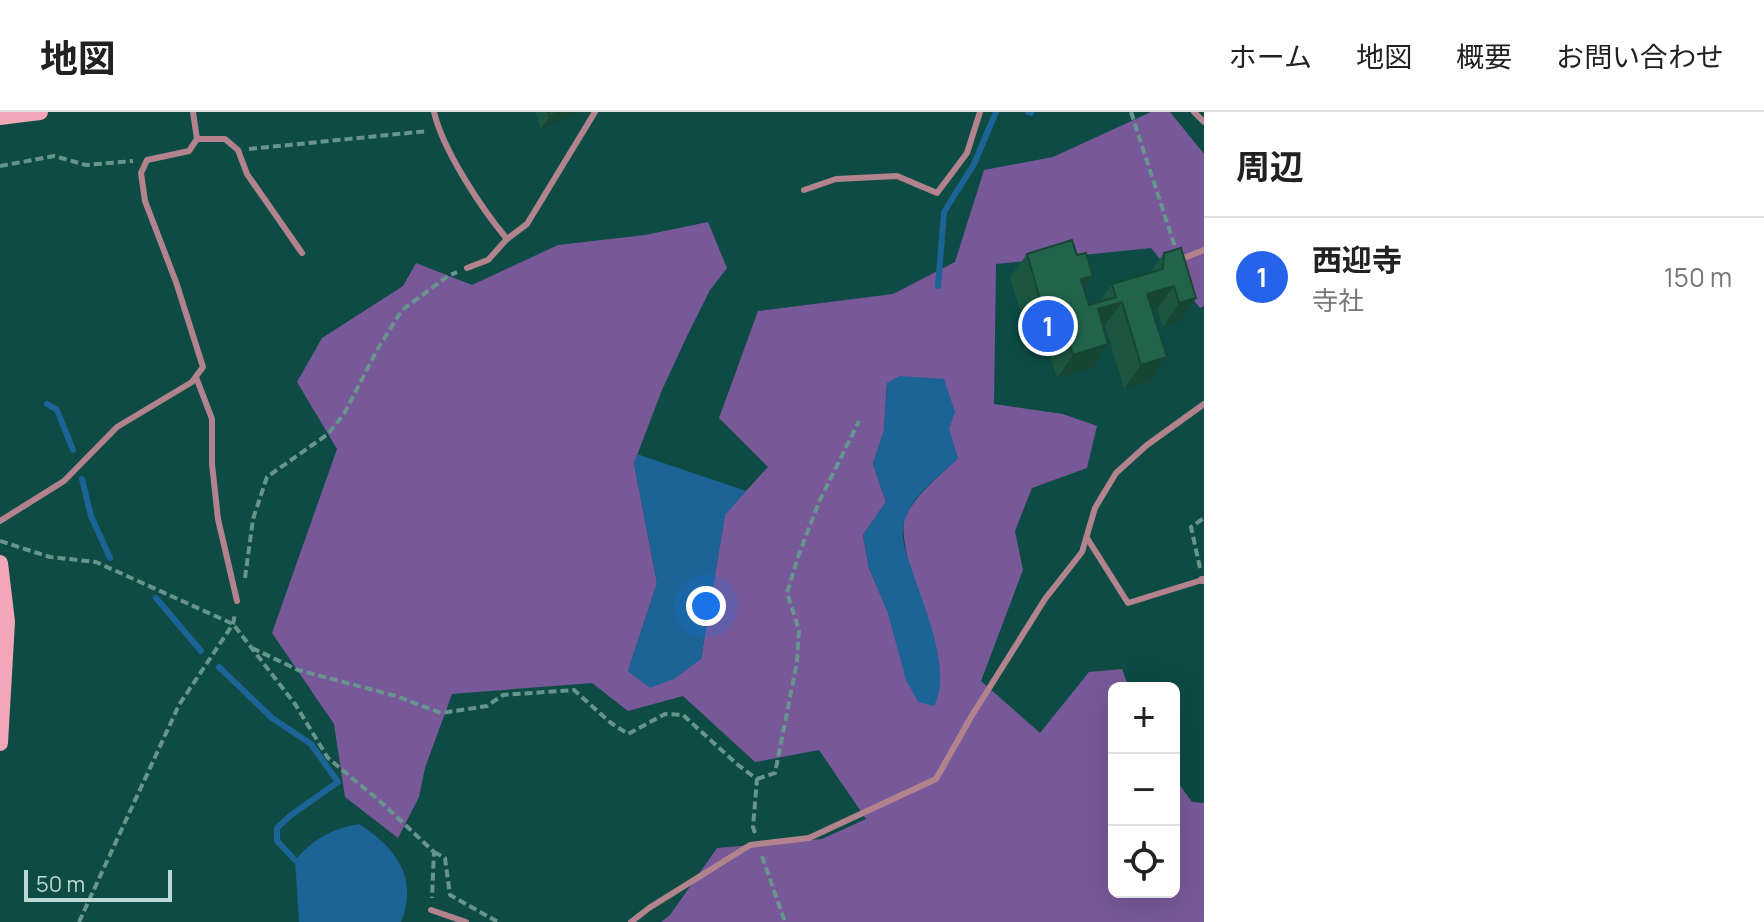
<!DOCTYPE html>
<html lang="ja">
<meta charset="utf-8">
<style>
:root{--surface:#fff;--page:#f6f6f6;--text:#222;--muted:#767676;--line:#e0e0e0;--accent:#2563eb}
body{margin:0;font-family:Manrope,"Noto Sans JP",sans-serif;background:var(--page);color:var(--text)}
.controls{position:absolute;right:24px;bottom:24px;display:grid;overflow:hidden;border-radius:12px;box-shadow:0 8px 32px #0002}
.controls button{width:72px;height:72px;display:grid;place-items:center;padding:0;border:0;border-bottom:2px solid var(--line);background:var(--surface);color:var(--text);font:40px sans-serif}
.scale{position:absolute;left:24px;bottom:20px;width:148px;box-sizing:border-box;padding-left:8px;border:4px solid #bdd9d4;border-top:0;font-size:22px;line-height:28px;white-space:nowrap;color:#bdd9d4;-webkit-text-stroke:6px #0d4b44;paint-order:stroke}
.you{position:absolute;left:706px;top:494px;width:28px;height:28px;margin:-20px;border:6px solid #fff;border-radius:50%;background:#1a73e8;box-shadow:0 0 0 12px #1a73e833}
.badge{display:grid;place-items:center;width:52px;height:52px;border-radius:50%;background:var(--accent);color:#fff;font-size:26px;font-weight:700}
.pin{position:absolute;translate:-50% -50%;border:4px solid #fff;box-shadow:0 2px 8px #0006}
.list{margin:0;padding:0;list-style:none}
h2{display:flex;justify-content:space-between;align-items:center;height:104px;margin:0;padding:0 32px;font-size:34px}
h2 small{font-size:26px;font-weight:400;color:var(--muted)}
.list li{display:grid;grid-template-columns:52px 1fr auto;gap:24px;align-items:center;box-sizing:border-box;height:120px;padding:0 32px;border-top:2px solid var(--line)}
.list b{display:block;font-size:30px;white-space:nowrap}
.list p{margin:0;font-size:26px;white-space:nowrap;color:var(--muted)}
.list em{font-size:26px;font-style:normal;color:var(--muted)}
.icon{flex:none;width:44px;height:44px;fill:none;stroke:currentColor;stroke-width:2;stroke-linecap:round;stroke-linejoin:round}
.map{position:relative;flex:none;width:1204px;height:810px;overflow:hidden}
header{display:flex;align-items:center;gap:48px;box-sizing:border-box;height:112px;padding:0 40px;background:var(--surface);border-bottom:2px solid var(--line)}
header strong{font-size:38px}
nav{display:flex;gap:44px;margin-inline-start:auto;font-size:28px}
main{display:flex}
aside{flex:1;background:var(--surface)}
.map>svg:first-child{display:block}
.green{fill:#775999;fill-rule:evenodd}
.water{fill:#1c6396}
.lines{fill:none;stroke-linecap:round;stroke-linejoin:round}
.stream{stroke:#1c6396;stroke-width:6}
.path{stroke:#68948e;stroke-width:4;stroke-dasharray:8 4;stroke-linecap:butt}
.lane{stroke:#b2838d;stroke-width:6}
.street{stroke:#b2838d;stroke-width:8}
.secondary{stroke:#f1a7b8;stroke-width:16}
.wall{fill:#1c5640}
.shaded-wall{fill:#174634}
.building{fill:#21644b;stroke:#174634;stroke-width:2}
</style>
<header>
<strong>地図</strong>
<nav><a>ホーム</a><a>地図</a><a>概要</a><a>お問い合わせ</a></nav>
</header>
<main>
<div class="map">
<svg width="1204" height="810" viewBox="0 0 1204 810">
<rect width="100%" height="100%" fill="#0d4b44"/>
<!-- green -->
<path class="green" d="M1151 0H1170L1204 42V194L1200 196 1151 136 996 152 994 292 1063 302 1097 314 1087 356 1032 376 1015 419 1023 458 981 569 1040 621 1089 560 1122 557 1129 576H1114V780H1174V665L1192 690 1204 691V810H661L670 803 717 736 822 727 866 707 819 638 755 650 683 584 628 599 592 571 452 582 425 656 419 685 398 726 345 685 334 612 272 521 337 337 297 270 322 226 403 174 416 151 472 173 558 133 645 123 708 110 727 156 710 178 688 222 662 278 634 351 657 471 628 559 701 547 725 402 768 355 719 306 758 199 893 182 955 150 984 58 1053 45ZM887 271 958 346C940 364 915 382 905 406 896 429 929 515 938 542L887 498 869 456 863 423 886 390 873 352 884 318Z"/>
<!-- water -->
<g class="water">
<path d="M900 264 944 267 955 300 949 317 958 346C940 364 913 382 905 407 899 422 906 441 911 455 923 493 953 558 934 594L918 590 906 568 887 498 869 456 863 423 886 390 873 352 884 318 887 271Z"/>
<path d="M637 342 746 379 725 403 701 547 674 567 650 576 628 559 657 471 634 351Z"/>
<path d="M359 712C395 735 419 765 401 810H299L295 748C312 728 332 716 359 712Z"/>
</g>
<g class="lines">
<!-- stream -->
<g class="stream">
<path d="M1028 0 1031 1"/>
<path d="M938 174 944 100 974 52 996 0"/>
<path d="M47 292 57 298 73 338"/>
<path d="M82 367 91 404 110 446"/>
<path d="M156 486 201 539"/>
<path d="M219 555 272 606 311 632 338 670 291 703 277 716V729L295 748"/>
</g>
<!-- path -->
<g class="path">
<path d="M1131 0 1176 138"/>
<path d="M249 37 428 19"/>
<path d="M0 54 54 44 86 53 133 49"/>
<path d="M0 429 50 445 96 450 233 512 295 592 328 646 382 691 434 740 432 786"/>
<path d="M1200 456 1191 415 1204 406"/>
<path d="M245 466 253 407 267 365 328 322 344 302 377 238 402 198 448 164 457 160"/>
<path d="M252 536 298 558 396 584 441 601 487 594 503 583 574 578 611 611 628 622 665 602 683 603 738 653 757 667 753 715 755 721"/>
<path d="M757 667 775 661 797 550 799 518 787 481 799 442 819 390 859 309"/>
<path d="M434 740 445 746 450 783 498 810"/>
<path d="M762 744 785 810"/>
<path d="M79 810 179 593 233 512 235 502"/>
</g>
<!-- lane -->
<g class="lane">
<path d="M434 0C443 38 481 96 507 127"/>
<path d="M1194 0 1204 10"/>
<path d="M197 27H225L238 38 247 62 302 141"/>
<path d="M804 78 836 67 897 64 937 81 967 41 980 0"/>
<path d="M1179 148 1204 138"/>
<path d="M467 156 488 148 507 127 527 112 595 0"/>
<path d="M196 265 212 307V352L218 407 237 489"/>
<path d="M0 409 64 369 117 315 192 270 203 255 176 170 145 89 141 61 147 48 189 39 197 27 193 0"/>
<path d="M1087 426 1128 491 1202 468"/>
<path d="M431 798 466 810"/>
<path d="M631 810 649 796 750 733 809 726 936 667 971 605 1045 487 1082 440 1095 396 1116 361 1147 333 1204 292"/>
</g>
<!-- street -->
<path class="street" d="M1202 468H1204"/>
<!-- secondary -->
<g class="secondary">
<path d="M0 5 40 0"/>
<path d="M0 451 7 510 0 631"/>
</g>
</g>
<!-- wall -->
<g class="wall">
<path d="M535 0H579L541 17Z"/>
<path d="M1181 136 1180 210 1163 215 1157 197 1153 199 1167 245 1150 269 1124 277 1105 213 1103 214 1092 256 1057 266 1045 227 1030 231 1010 165 1027 142 1077 143 1093 164 1084 177 1089 193 1100 190 1112 172 1150 161 1164 141Z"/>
</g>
<!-- shaded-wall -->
<g class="shaded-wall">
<path d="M560 0H579L541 17 550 4Z"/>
<path d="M1093 164 1077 187 1081 167Z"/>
<path d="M1174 174 1157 197 1131 205 1147 182Z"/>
<path d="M1196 186 1180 210 1163 215 1179 191Z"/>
<path d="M1122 190 1105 213 1081 221 1098 197Z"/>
<path d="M1061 203 1045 227 1030 231 1046 208Z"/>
<path d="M1108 232 1092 256 1057 266 1073 243Z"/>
<path d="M1167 245 1150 269 1124 277 1141 253Z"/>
</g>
<!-- building -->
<g class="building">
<path d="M548 0H560L550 4Z"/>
<path d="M1072 128 1077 143 1086 141 1093 164 1081 167 1089 193 1116 185 1112 172 1163 157 1164 141 1181 136 1196 186 1179 191 1174 174 1147 182 1167 245 1141 253 1122 190 1098 197 1108 232 1073 243 1061 203 1046 208 1027 142Z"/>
</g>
</svg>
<div class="controls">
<button>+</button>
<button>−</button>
<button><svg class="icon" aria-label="locate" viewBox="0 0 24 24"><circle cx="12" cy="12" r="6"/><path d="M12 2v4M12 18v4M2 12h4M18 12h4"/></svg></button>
</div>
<div class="scale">50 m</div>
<div class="you"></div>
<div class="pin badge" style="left:1048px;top:214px">1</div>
</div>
<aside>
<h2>周辺<small></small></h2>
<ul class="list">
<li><span class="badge">1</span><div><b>西迎寺</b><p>寺社</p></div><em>150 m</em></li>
</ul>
</aside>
</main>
